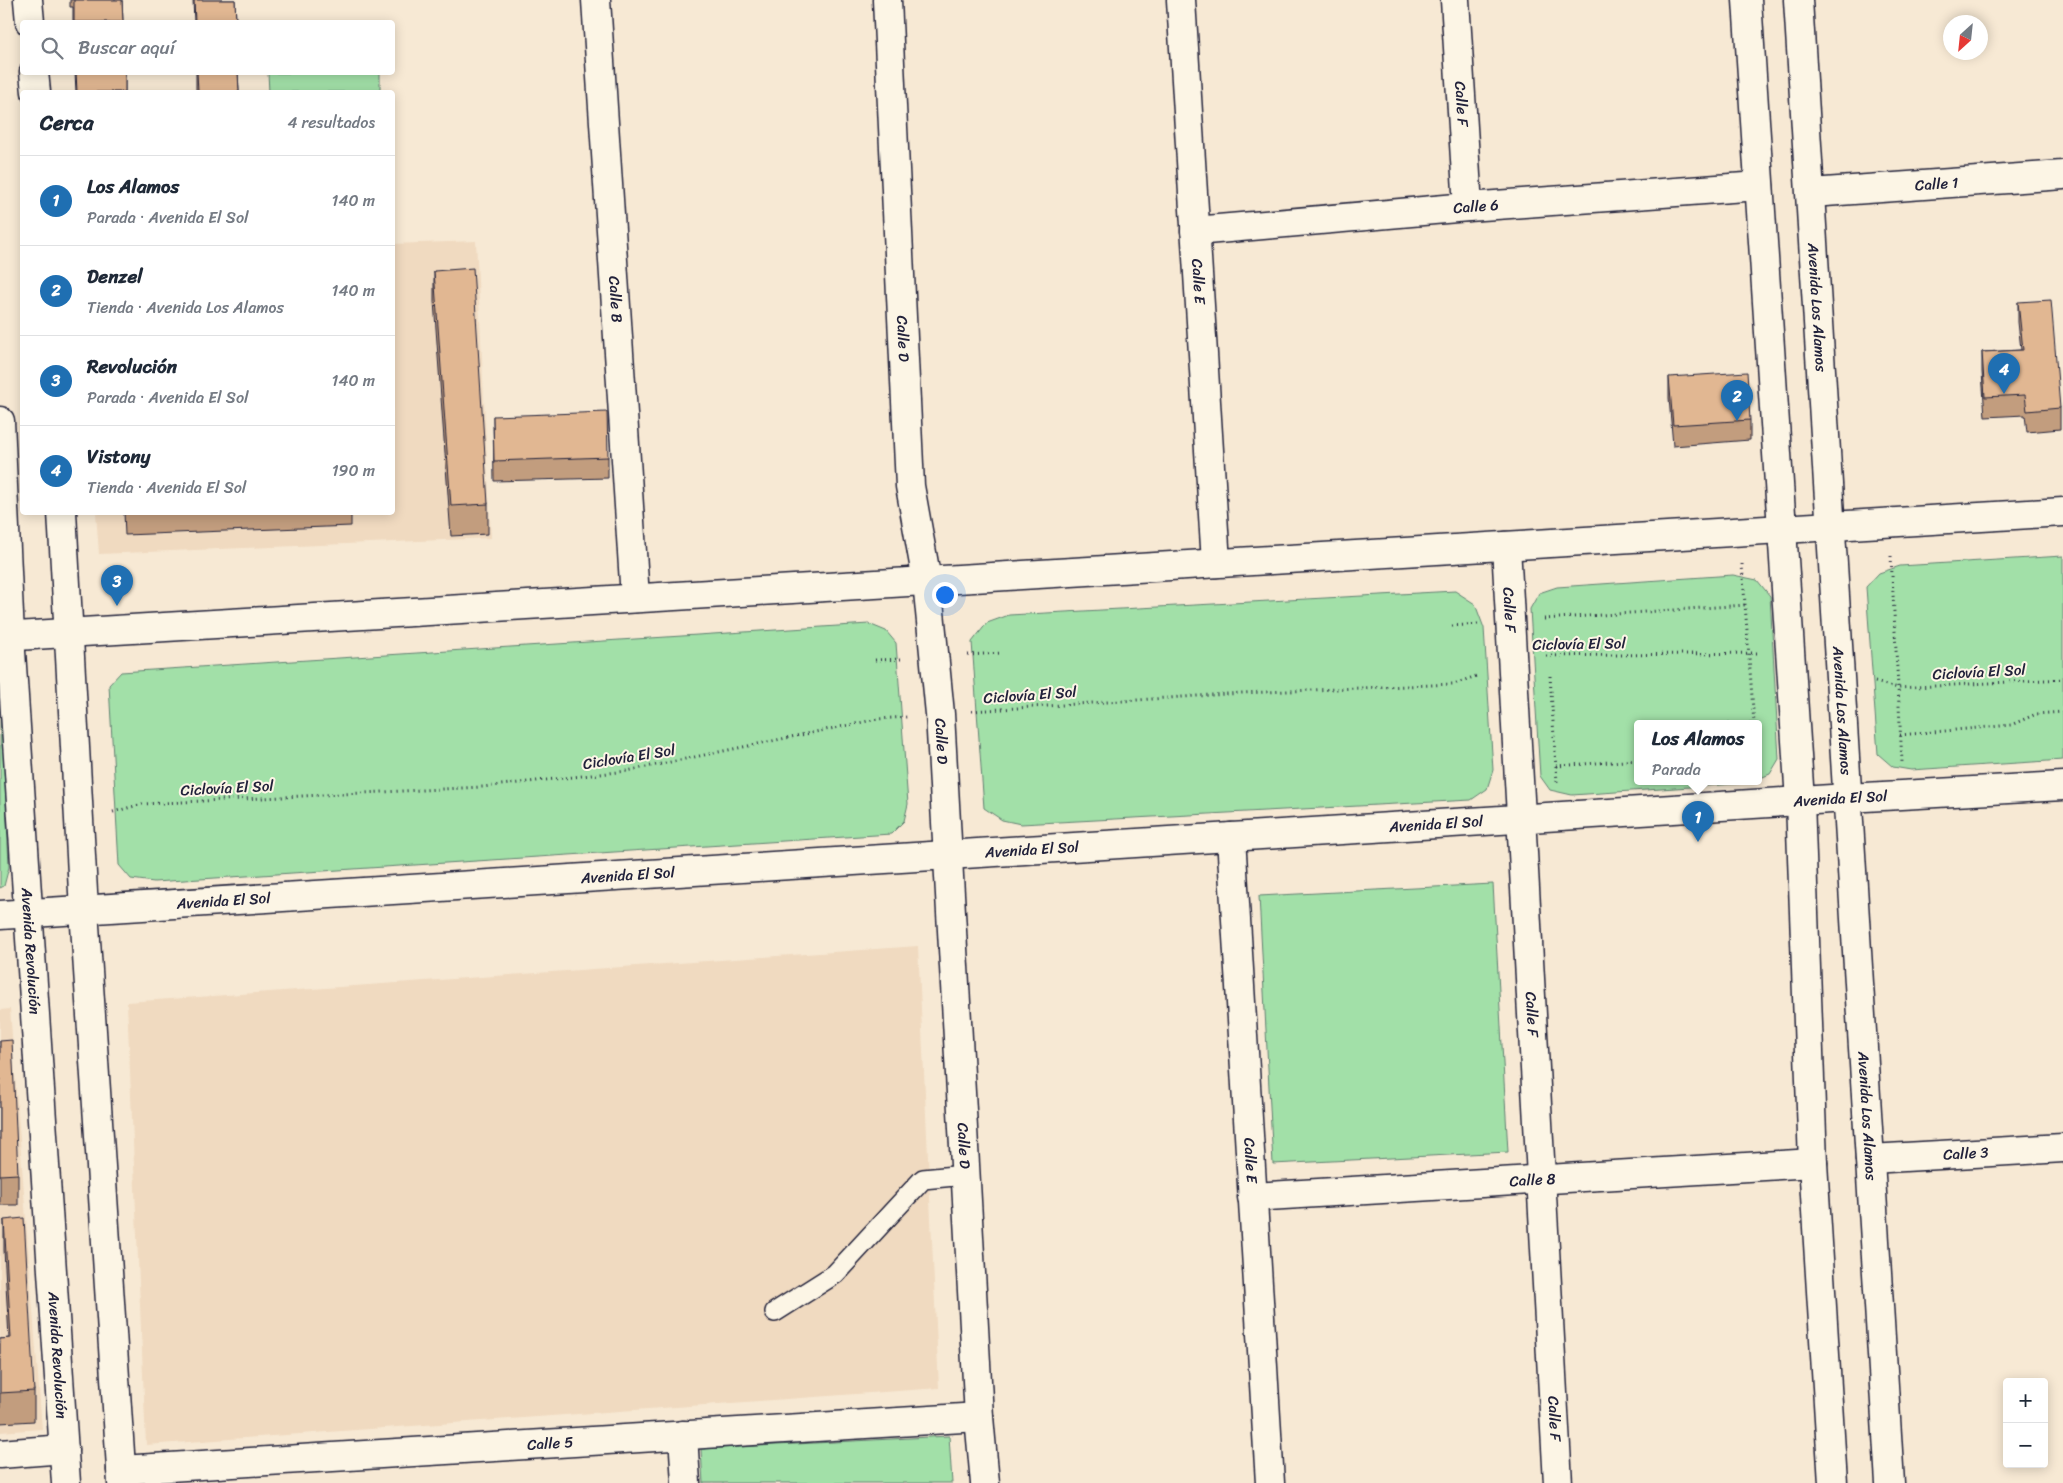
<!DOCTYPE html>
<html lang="es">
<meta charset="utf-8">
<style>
:root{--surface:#fff;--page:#f6f6f7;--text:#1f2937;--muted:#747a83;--line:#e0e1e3;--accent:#1f6fb2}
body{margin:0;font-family:Sriracha,sans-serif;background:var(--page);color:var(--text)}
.controls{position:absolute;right:15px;bottom:15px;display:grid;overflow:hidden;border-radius:5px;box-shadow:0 2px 12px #0003}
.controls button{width:45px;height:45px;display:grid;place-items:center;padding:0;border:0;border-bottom:1px solid var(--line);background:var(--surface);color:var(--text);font:25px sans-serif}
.compass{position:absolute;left:1943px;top:15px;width:45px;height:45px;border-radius:50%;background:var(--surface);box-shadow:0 2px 12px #0003;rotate:207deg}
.you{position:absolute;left:944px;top:594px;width:18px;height:18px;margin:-12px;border:4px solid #fff;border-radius:50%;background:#1a73e8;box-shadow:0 0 0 8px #1a73e833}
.badge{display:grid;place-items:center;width:32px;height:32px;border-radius:50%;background:var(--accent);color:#fff;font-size:16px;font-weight:700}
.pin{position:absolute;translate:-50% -41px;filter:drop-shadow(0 1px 2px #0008)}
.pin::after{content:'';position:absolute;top:26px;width:18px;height:15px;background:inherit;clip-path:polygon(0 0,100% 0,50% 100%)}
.popup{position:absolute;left:1634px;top:720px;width:128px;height:65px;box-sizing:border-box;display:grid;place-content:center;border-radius:5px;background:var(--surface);filter:drop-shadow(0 1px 4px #0005);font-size:16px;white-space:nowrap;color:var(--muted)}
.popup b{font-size:19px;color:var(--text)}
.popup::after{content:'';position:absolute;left:50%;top:100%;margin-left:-10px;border:10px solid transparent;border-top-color:var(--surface)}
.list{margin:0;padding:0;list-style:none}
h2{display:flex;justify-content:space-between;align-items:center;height:65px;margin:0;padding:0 20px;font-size:21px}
h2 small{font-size:16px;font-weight:400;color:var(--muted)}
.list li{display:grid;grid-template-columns:32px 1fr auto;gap:15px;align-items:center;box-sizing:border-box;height:90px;padding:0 20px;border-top:1px solid var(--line)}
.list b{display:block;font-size:19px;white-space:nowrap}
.list p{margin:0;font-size:16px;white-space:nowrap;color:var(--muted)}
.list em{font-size:16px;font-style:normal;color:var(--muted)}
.icon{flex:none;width:28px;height:28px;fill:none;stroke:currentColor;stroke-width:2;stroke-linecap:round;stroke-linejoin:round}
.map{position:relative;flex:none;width:2063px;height:1483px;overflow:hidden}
.search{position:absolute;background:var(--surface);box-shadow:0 2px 12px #0003;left:20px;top:20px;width:375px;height:55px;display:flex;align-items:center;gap:12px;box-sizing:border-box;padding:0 18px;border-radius:5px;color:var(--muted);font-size:19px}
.panel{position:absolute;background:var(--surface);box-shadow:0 2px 12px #0003;left:20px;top:90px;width:375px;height:425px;border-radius:5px}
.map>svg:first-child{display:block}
.built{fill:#f0dac0}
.green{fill:#a2e0a8;stroke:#628172}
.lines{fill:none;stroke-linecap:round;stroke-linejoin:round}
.lane-casing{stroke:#22223b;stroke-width:22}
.street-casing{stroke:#22223b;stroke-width:31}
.secondary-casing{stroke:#22223b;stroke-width:31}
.primary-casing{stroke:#22223b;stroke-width:31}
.path{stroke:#22223b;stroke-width:3;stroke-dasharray:1 4;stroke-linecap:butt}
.lane{stroke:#fcf5e5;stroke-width:19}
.street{stroke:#fcf5e5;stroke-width:28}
.secondary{stroke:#fcf5e5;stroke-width:28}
.primary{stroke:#fcf5e5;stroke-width:28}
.wall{fill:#c29d7e;stroke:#22223b}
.building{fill:#e1b792;stroke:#22223b}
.labels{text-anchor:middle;stroke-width:4;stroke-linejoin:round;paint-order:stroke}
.street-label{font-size:15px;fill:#22223b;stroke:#fcf5e5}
</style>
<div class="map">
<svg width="2063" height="1483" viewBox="0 0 2063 1483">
<rect width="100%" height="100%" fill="#f7e9d4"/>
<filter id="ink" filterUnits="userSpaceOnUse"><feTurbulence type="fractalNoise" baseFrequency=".02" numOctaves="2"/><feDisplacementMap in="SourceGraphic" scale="10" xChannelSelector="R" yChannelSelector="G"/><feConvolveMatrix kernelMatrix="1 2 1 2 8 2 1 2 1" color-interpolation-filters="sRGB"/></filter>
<g filter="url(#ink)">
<!-- built -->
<g class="built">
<path d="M476 241 491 538 99 554 96 513 392 512 393 244Z"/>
<path d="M918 946 939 1388 146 1445 127 1002Z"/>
<path d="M10 1009 42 1429 0 1432V1010Z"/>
</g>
<!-- green -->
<g class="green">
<path d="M268 73H380V92H269Z"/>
<path d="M2063 556V760L1911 770 1893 767 1878 754 1866 587 1879 573 1900 566Z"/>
<path d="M1733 575 1757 580 1770 596 1779 759 1770 774 1758 779V723H1638V781H1755L1749 783 1572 795 1550 790 1540 776 1530 609 1539 593 1557 587Z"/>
<path d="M1455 591 1475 604 1484 628 1493 770 1487 789 1471 800 1021 824 1002 820 984 808 972 642 987 623 1009 615Z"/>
<path d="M869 624 886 631 896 643 908 804 904 821 891 834 154 882 131 879 119 865 109 685 121 672Z"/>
<path d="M0 707 2 709 9 867 4 886 0 888Z"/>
<path d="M1493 884 1508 1152 1273 1164 1259 896Z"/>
<path d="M949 1436 952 1483H703L701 1449Z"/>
</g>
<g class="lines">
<defs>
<path id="lane" d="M775 1312 835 1274 923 1179 965 1175"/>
<g id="street">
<path id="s1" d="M596 0 635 598"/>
<path id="s2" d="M887 0 910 486 927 581 940 714 979 1417 985 1483"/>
<path id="s3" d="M1181 0 1216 563"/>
<path id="s4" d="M1455 0 1468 207"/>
<path id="s5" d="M1811 193 2063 175"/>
<path id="s6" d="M1195 231 1468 207 1759 186"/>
<path id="s7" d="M1506 546 1558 1483"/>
<path id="s8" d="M1231 837 1270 1483"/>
<path id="s9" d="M1870 1159 2063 1148"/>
<path id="s10" d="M1252 1197 1813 1163"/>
<path d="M683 1435 686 1483"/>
<path d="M0 1454 64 1449"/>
<path id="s11" d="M121 1470 979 1417"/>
</g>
<g id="secondary">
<path d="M28 0 30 22"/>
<path d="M1747 0 1800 801 1813 1163 1833 1483"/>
<path id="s12" d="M1798 0 1890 1483"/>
<path d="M34 72 36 92"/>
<path id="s13" d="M0 421 10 636 66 1483"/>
<path d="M62 512 84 910 122 1483"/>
</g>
<g id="primary">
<path d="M0 637 2063 512"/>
<path id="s14" d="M0 915 1847 798 2063 786"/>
</g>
</defs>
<!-- lane casing -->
<use href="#lane" class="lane-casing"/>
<!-- street casing -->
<use href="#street" class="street-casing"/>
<!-- secondary casing -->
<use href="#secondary" class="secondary-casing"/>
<!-- primary casing -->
<use href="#primary" class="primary-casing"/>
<!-- path -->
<g class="path">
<path d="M1891 556 1902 762"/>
<path d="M1742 564 1754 723"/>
<path d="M1544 619 1745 605"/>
<path d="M1452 626 1478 624"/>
<path d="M968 655 1001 653"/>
<path d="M1546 656 1757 653"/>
<path d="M875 660 902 659"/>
<path d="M1550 676 1557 782"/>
<path d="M1875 682 1898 688 2063 679"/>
<path d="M972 711 1242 693 1454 684 1479 675"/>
<path d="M1900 735 2011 725 2036 714 2063 712"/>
<path d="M1556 766 1638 760"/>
<path d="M113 812 142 804 483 787 627 771 878 719 907 717"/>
</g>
<!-- lane -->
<use href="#lane" class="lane"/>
<!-- street -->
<use href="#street" class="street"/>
<!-- secondary -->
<use href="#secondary" class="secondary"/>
<!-- primary -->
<use href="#primary" class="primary"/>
</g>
<!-- wall -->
<g class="wall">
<path d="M70 0H122L123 22H73V7H70Z"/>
<path d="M193 0H235L236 22H194Z"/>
<path d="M75 72H125V92H76Z"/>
<path d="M196 72H238L239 92H196Z"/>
<path d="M434 271 488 504V534L451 536 434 301Z"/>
<path d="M2018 302 2060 408V429L2027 432 2025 415 1985 417 1982 372V352L2021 350 2018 322Z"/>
<path d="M1669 377 1750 420V440L1673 446 1669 398Z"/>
<path d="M493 416 608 457V478L494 481Z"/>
<path d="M124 512H351V526L125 535Z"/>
<path d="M0 1041 18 1174V1205H0Z"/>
<path d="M4 1220 34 1391V1421L0 1423V1339L9 1338 4 1250Z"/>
</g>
<!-- building -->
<g class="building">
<path d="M74 0H122L123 22H74Z"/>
<path d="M194 0H235L236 22H195Z"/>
<path d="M76 72H125V92H77Z"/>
<path d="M197 72H238L239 92H198Z"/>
<path d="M473 268 488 504 451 506 434 271Z"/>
<path d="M2051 300 2060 408 2027 411 2025 395 1985 397 1982 352 2023 350 2018 302Z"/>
<path d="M1747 372 1750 420 1673 425 1669 377Z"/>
<path d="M607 412 608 457 494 461 493 416Z"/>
<path d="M12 1040 18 1174 0 1175V1041Z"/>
<path d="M24 1218 34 1391 0 1393V1339L11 1338 4 1220Z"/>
</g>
</g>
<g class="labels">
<!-- street labels -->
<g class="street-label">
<text dy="5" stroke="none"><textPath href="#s4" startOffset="104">Calle F</textPath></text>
<text dy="5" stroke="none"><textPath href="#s5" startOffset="126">Calle 1</textPath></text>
<text dy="5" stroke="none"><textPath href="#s6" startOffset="282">Calle 6</textPath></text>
<text dy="5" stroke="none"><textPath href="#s3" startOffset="282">Calle E</textPath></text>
<text dy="5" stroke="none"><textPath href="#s1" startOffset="300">Calle B</textPath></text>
<text dy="5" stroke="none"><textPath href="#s12" startOffset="308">Avenida Los Alamos</textPath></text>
<text dy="5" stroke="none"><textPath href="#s2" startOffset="339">Calle D</textPath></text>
<text dy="5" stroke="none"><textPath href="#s7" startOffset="64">Calle F</textPath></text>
<text transform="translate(1579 644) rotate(-1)" y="5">Ciclovía El Sol</text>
<text transform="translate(1979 672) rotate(-3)" y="5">Ciclovía El Sol</text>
<text transform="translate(1030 695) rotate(-4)" y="5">Ciclovía El Sol</text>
<text dy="5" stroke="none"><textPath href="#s12" startOffset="712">Avenida Los Alamos</textPath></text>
<text dy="5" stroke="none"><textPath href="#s2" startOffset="744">Calle D</textPath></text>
<text transform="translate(629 757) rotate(-9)" y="5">Ciclovía El Sol</text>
<text transform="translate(227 788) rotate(-3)" y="5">Ciclovía El Sol</text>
<text dy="5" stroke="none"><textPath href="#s14" startOffset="1844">Avenida El Sol</textPath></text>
<text dy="5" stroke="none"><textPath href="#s14" startOffset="1439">Avenida El Sol</textPath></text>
<text dy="5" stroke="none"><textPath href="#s14" startOffset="1034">Avenida El Sol</textPath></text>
<text dy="5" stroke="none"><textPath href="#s14" startOffset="629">Avenida El Sol</textPath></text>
<text dy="5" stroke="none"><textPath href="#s14" startOffset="224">Avenida El Sol</textPath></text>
<text dy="5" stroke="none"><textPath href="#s13" startOffset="531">Avenida Revolución</textPath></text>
<text dy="5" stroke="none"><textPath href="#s7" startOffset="469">Calle F</textPath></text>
<text dy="5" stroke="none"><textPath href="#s12" startOffset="1118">Avenida Los Alamos</textPath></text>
<text dy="5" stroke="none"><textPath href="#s2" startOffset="1149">Calle D</textPath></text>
<text dy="5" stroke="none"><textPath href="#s9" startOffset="96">Calle 3</textPath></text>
<text dy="5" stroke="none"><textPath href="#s8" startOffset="324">Calle E</textPath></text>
<text dy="5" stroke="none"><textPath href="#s10" startOffset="281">Calle 8</textPath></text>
<text dy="5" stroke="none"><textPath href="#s13" startOffset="936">Avenida Revolución</textPath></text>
<text dy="5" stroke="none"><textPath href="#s7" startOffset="874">Calle F</textPath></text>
<text dy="5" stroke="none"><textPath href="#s11" startOffset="430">Calle 5</textPath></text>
</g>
</g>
</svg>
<div class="controls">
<button>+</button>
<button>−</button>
</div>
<svg class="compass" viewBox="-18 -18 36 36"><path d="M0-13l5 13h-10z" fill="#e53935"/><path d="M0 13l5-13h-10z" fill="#747a83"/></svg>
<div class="you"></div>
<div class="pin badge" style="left:1698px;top:842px">1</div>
<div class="popup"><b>Los Alamos</b>Parada</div>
<div class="pin badge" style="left:1737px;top:421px">2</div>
<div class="pin badge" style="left:117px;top:606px">3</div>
<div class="pin badge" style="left:2004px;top:394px">4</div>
<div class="search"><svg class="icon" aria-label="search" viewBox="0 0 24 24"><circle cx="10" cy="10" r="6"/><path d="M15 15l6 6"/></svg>Buscar aquí</div>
<section class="panel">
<h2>Cerca<small>4 resultados</small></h2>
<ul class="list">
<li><span class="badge">1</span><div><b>Los Alamos</b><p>Parada · Avenida El Sol</p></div><em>140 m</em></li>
<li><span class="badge">2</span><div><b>Denzel</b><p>Tienda · Avenida Los Alamos</p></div><em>140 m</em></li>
<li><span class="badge">3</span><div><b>Revolución</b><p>Parada · Avenida El Sol</p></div><em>140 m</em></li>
<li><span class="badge">4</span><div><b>Vistony</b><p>Tienda · Avenida El Sol</p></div><em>190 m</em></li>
</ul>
</section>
</div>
